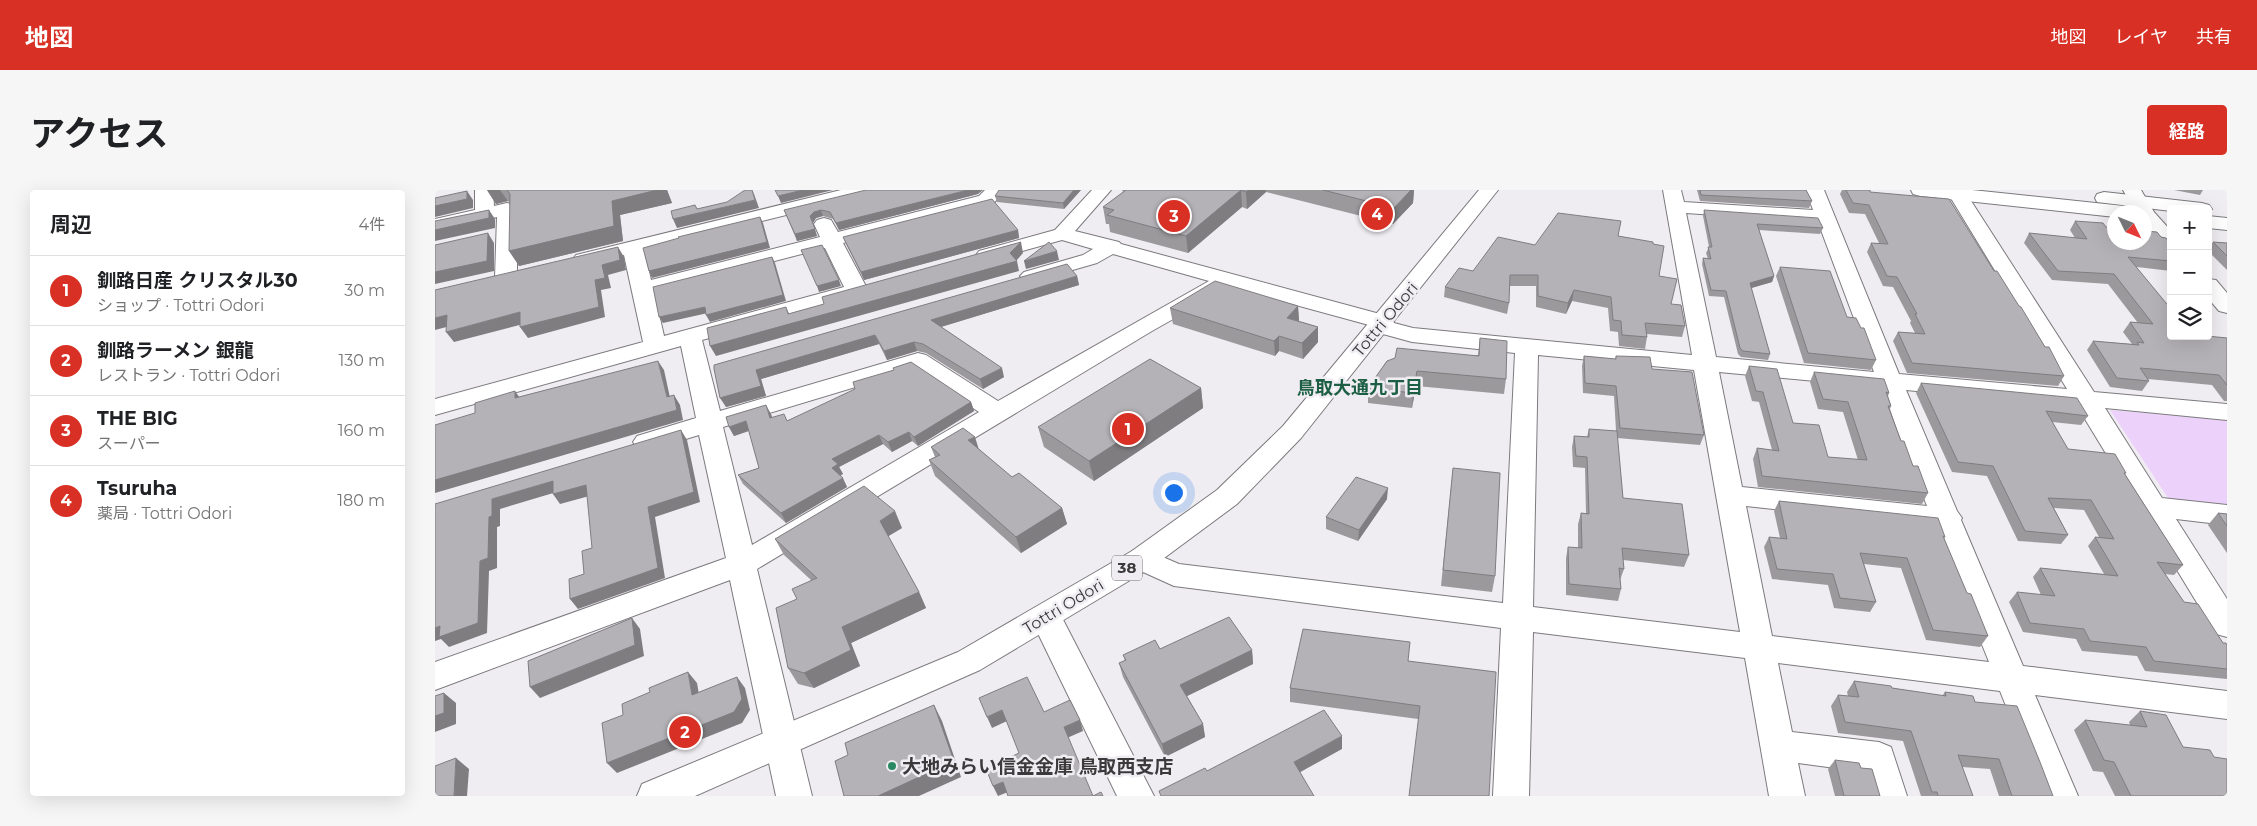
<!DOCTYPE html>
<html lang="ja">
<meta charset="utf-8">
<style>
:root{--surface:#fff;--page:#f6f6f6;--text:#202124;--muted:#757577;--line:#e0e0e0;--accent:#d93025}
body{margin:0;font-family:Montserrat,"Noto Sans JP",sans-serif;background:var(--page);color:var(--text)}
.controls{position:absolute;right:15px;top:15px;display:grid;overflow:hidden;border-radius:5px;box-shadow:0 5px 20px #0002}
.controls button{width:45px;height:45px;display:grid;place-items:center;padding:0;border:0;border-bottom:1px solid var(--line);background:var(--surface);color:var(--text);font:25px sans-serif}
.compass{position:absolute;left:1672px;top:15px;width:45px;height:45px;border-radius:50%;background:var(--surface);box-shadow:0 5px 20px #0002;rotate:133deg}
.you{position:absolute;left:738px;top:302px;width:18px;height:18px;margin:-12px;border:4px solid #fff;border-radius:50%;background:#1a73e8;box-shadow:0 0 0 8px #1a73e833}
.badge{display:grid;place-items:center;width:32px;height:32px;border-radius:50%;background:var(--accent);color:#fff;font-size:16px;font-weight:700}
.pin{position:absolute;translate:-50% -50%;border:2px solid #fff;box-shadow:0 1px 5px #0006}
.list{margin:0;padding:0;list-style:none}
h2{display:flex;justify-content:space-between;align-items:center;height:65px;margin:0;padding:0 20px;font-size:21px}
h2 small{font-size:16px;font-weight:400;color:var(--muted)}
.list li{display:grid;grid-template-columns:32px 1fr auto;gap:15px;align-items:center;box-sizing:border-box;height:70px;padding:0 20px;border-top:1px solid var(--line)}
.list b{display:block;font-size:19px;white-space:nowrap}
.list p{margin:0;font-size:16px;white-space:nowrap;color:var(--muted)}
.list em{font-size:16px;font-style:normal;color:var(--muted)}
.icon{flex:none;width:28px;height:28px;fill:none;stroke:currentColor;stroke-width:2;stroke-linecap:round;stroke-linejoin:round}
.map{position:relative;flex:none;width:1792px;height:606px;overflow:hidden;border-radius:5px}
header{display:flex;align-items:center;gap:30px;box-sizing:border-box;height:70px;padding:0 25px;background:var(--accent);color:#fff}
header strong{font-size:24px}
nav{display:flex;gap:28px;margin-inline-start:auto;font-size:18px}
.intro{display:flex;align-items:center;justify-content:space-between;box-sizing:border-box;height:120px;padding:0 30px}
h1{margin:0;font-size:35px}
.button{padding:12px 22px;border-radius:5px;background:var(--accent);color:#fff;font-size:18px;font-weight:700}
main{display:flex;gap:30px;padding:0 30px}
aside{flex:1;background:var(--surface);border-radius:5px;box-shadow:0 5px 20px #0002}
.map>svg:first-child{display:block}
.green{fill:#ecd2fb}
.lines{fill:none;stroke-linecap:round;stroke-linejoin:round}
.minor-casing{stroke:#7c7a7e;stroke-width:2}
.primary-casing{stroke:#7c7a7e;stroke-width:2}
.trunk-casing{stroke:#7c7a7e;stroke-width:2}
.minor{fill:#fff;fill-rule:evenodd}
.primary{fill:#fff;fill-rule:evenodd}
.trunk{fill:#fff;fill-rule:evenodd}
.wall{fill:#9c999d}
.shaded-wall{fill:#7f7d80}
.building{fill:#b5b2b7;stroke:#7f7d80}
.poi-dot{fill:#288963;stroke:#f0edf2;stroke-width:2}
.labels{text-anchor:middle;stroke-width:5;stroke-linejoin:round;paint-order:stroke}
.shield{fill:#f0edf2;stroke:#717072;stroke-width:1}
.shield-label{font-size:15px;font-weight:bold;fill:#3b3a3b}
.street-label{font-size:16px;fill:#3b3a3b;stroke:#f0edf2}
.neighbourhood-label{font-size:18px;font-weight:bold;fill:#1d5f44;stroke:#f0edf2}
.near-poi-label{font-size:19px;font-weight:bold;fill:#3b3a3b;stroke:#f0edf2;text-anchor:start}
</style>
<header>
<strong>地図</strong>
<nav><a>地図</a><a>レイヤ</a><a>共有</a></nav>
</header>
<div class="intro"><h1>アクセス</h1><a class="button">経路</a></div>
<main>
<aside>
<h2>周辺<small>4件</small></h2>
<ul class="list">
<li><span class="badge">1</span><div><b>釧路日産 クリスタル30</b><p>ショップ · Tottri Odori</p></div><em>30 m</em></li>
<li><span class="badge">2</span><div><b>釧路ラーメン 銀龍</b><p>レストラン · Tottri Odori</p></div><em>130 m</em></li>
<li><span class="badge">3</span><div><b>THE BIG</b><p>スーパー</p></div><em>160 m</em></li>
<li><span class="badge">4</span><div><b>Tsuruha</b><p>薬局 · Tottri Odori</p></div><em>180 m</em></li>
</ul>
</aside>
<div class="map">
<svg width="1792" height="606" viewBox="0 0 1792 606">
<rect width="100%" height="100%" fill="#f0edf2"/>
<!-- green -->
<path class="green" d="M1675 220 1792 230V322L1739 317Z"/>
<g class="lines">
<defs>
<g id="minor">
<path d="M40 0H58L59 16 72 13 79 15 82 19V87L78 91 71 93 64 91 60 87 62 27 0 41V29L40 20Z"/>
<path d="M406 0H438L436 4 209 60 216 90 385 47 379 34 382 30 389 28 396 30 403 42 544 6 550 0H570L558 14 408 53 433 100 430 105 267 150 285 221 483 163 491 165 563 211 774 91 678 64 662 73 596 92 589 90 585 86 589 82 648 65 658 59 627 50 551 71 544 69 541 65 544 61 620 40 657 0H676L640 41 684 52 686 54 956 127 959 133 978 138 1257 165 1228 0H1246L1249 12 1378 20 1371 0H1389L1464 184 1632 199 1511 0H1529L1659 202 1792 214V230L1670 218 1727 308 1792 315V335L1741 329 1792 409V447L1781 444 1642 216 1471 200 1522 321 1527 328 1526 330 1588 476 1792 501V529L1600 505 1643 606H1607L1565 501 1343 473 1357 542 1444 552 1456 557 1472 606H1436L1430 582 1363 573 1370 606H1334L1310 468 1098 442 1094 606H1058L1066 438 739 396 697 377 692 369 697 361 707 358 744 374 1068 413 1080 163 977 152 937 141 934 135 795 97 717 141 322 379 377 606H341L295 390 0 500V472L291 368 264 245 211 261 202 258 198 252 202 246 261 228 246 156 0 225V209L208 152 189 65 148 75 141 73 138 69 141 65ZM1251 23 1383 32 1439 182 1281 167ZM390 58 409 97 229 146 219 102ZM1103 165 1259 180 1305 442 1098 417ZM480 179 544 222 317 355 288 237ZM1284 182 1445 197 1492 316 1307 297ZM1311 316 1500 337 1554 472 1337 446Z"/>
<path d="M1688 0H1706L1719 22 1736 41V59L1729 57 1710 35V22H1700Z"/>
<path d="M1773 89 1781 90 1792 103V123L1784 121 1773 108Z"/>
<path d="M611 415 622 418 719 606H682L595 427 600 418Z"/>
</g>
<g id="primary">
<path d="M1476 0H1537L1689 16 1696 18 1699 22H1680V27L1485 6 1478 4Z"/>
<path d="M1669 2 1767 13 1774 15 1777 19 1773 23V19H1736V21L1662 12 1660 8 1662 4Z"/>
<path d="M1773 26 1792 28V40L1773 38Z"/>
</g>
<path id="trunk" d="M1044 0H1063L866 248 802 314 717 377 545 480 260 606H202L207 594 523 462 697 361 782 300 848 236Z"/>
</defs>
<!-- minor casing -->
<use href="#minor" class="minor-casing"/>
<!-- primary casing -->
<use href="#primary" class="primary-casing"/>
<!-- trunk casing -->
<use href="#trunk" class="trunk-casing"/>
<!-- minor -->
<use href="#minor" class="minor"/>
<!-- primary -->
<use href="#primary" class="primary"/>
<!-- trunk -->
<use href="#trunk" class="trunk"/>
</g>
<!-- wall -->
<g class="wall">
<path d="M52 0H232L237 13 185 25 188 51 84 76 74 12 73 11 61 14Z"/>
<path d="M646 0 629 19 562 12 560 6Z"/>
<path d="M687 0H979L978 13 958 34 831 2 812 19 807 17 753 63 675 42 674 34H671L668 17 688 2Z"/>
<path d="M1262 0H1371L1377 11 1374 18 1265 11Z"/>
<path d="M1407 0H1435V2L1559 81 1584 116 1629 186 1623 196 1472 183 1458 151 1463 142 1480 143 1475 133 1476 131 1458 97 1448 96 1432 62 1436 53H1444L1430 24 1414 23 1405 4Z"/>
<path d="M1739 0H1768L1765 5Z"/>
<path d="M543 4 404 40 398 29 388 26 381 28 378 33 382 46 362 51 349 20Z"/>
<path d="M1269 20 1388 38 1385 44 1324 40 1339 86 1337 92 1316 98 1335 164 1333 170 1306 167 1303 164 1289 107 1274 106 1267 74 1268 68 1273 69 1271 63 1274 57 1268 26Z"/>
<path d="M1640 31 1671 37 1726 47 1736 54V81L1702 77 1736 146 1792 148V211H1789L1777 195 1713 189 1714 191 1707 201 1675 197 1652 160 1658 151 1697 154 1688 142 1695 132 1703 133 1673 94 1617 90 1589 53 1594 43 1640 48 1635 40Z"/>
<path d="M583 40 584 48 429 90 411 54 408 47Z"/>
<path d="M1183 46 1218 54 1224 86 1236 114 1250 136 1247 147 1212 144V147L1210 159 1184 156 1183 142 1175 141 1173 118 1137 111 1131 124 1101 117V96H1074V113L1072 124 1009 107 1010 97 1038 81 1100 55Z"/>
<path d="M1778 52 1792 53V80L1773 61V59Z"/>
<path d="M1345 77 1412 127 1441 170 1436 180 1369 173 1341 86Z"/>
<path d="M642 86 644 95 506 137 569 187 548 199 491 163 482 161 452 170 444 154 326 189 331 206 291 217 279 179Z"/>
<path d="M863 116 864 131 883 137V152L868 169 844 161 840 166 738 134 735 118Z"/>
<path d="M1045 148 1071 189 1069 204 981 196 977 218 933 213V198L952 171 1043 165Z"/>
<path d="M1149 166 1180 169 1181 166 1217 179 1269 245 1265 255 1182 248 1188 308 1254 365 1249 377 1188 370 1189 379 1185 390 1186 399 1183 411 1131 405V368L1133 357 1143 358V334L1146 323H1151L1150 278 1138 277 1137 257 1139 246 1152 247 1154 239 1181 241 1179 206 1148 203 1147 176Z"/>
<path d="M1314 176 1358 233 1393 267 1423 270 1408 222 1383 219 1375 192 1379 182 1454 203 1453 206 1456 216 1455 219 1466 251 1478 276 1493 303 1487 314 1323 297 1318 269 1322 258 1337 260 1324 212 1317 211 1310 186Z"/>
<path d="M1486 193 1653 226 1646 235 1617 232 1633 259 1691 283 1690 284 1748 375 1739 385 1730 384 1749 412 1788 453 1792 455V489L1710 481 1702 466 1647 461 1641 449 1588 442 1574 412 1582 402 1606 405 1598 387 1605 378 1669 384 1653 356 1660 347H1664L1649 320 1619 318 1633 345 1626 354 1583 351 1552 286 1517 282 1481 203Z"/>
<path d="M766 198 768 218 659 291 609 257 603 237Z"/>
<path d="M536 212 539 221 483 256 477 251 457 262 448 254 404 277 408 284 405 285 412 297 351 333 308 294 303 285 324 278 314 241 299 246 294 237 336 224 337 228 353 231Z"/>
<path d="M496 257 543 259 577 287 627 318 632 334 586 363 500 286 494 270 500 267Z"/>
<path d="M1018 278 1060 386 1057 402 1006 396Z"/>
<path d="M952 309 923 351 891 339V327Z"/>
<path d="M1344 311 1510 347 1509 349 1532 403 1553 446 1545 457 1491 450 1466 378 1429 374 1441 412 1435 422 1399 418 1393 395 1337 389 1329 357 1334 347 1345 348 1339 321Z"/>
<path d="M1783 323 1792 324V363L1773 335Z"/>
<path d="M467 338 453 346 484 402 491 418 416 453 425 476 379 498 363 494 353 478 362 409 376 390 349 365 340 349Z"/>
<path d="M725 459 817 460 818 474 752 506 768 534 770 547 730 567 688 487 684 473 690 471 688 465Z"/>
<path d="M973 471 1061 482 983 529 855 512V498Z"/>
<path d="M1419 491 1457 498 1507 506 1510 502 1540 512 1618 606H1564L1555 579 1527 577 1538 606H1486L1468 551 1403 543 1396 516 1403 505 1413 506 1412 502Z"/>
<path d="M1705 521 1748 557 1779 567 1792 606H1680L1668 582 1658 581 1639 540 1650 530 1695 535 1694 532Z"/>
<path d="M1400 570 1445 606H1400L1393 579Z"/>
</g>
<!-- shaded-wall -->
<g class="shaded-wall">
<path d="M52 0H65L73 11 61 14Z"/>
<path d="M222 0H232L237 13 185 25 188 51 84 76 74 61 177 11Z"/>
<path d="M317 0 319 4 324 18 242 38 238 29 260 15 264 23 320 10Z"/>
<path d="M368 0H398L346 13 343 6Z"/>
<path d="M533 0H548L543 4 404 40 401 33Z"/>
<path d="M639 0H646L629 19 628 13Z"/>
<path d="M806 0 807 17 753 63 751 46Z"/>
<path d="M814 0H831V2L812 19 811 2Z"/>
<path d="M976 0H979L978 13 958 34 959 18Z"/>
<path d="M32 1 38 10V18L0 27V16Z"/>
<path d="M54 20 60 29V38L0 51V40Z"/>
<path d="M386 20 388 26 381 28 378 33 382 46 362 51 360 44 379 22Z"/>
<path d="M325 27 328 33 335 58 217 88 214 81Z"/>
<path d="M583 40 584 48 429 90 426 82Z"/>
<path d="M53 43 59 53V81L0 94V82Z"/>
<path d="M586 52 588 63 581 71H582L584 81 281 166 275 156 353 124 351 117 356 128 575 63Z"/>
<path d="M183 57 189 67 191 80 173 85 176 98 166 100 170 127 93 148 85 137 167 75Z"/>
<path d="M622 61 624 70 591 79 589 71Z"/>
<path d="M337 67 340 73 351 111 275 132 271 125Z"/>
<path d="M642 86 644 95 499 139 496 130Z"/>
<path d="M1339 86 1337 92 1313 99 1315 93Z"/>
<path d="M404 90 406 96 384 102 382 96Z"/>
<path d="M1139 100 1137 111 1131 124 1133 113Z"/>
<path d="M863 116 864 131 852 128Z"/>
<path d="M270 117 273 123 228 133 224 127Z"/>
<path d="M85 122 92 133 19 152 11 142Z"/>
<path d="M12 125 19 135 0 140V128Z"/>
<path d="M883 137V152L868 169 867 153Z"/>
<path d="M440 145 444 154 326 189 331 206 291 217 285 208 321 180Z"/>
<path d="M844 146V161L840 166 839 151Z"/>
<path d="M479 152 482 161 452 170 449 161Z"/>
<path d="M223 171 229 180 237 217 232 207Z"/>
<path d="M567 178 569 187 548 199 545 189Z"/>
<path d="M982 181 981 196 977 218 978 203Z"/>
<path d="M766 198 768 218 659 291 654 271Z"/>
<path d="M80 201 87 211 80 208Z"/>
<path d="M239 205 245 215 248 230 0 303V290Z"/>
<path d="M536 212 539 221 483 256 479 247Z"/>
<path d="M331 215 336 224 340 237 335 228Z"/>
<path d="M311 231 316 240 299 246 294 237Z"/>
<path d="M246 240 252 250 265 312 220 327 230 388 143 419 135 409 213 317Z"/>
<path d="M474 242 477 251 457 262 453 252Z"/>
<path d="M444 245 448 254 404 277 408 284 401 288 397 278V269Z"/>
<path d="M540 247 545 263 533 250Z"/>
<path d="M408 288 412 297 351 333 346 323Z"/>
<path d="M118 291 125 301 65 319V336L62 337V378L54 381 52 443 14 457 6 449 0 451V438L5 436 45 371 57 309Z"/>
<path d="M151 295 158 305 125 314 118 304Z"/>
<path d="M953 298 952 309 923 351 924 340Z"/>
<path d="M627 318 632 334 586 363 581 347Z"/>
<path d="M460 321 467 338 452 347 445 331Z"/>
<path d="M484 402 491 418 416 453 425 476 379 498 369 483 407 437Z"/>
<path d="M197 428 205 439 209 466 105 508 95 497Z"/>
<path d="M817 460 818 474 748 508 745 495Z"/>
<path d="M253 482 262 493 266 516 257 505Z"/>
<path d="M302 487 310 498 315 520 307 533 182 583 172 573Z"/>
<path d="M9 503 21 513V534L0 542V526Z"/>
<path d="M499 515 507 531 526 587 484 606H443Z"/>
<path d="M567 520 572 531 557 538 552 527Z"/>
<path d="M645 530 648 541 632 548 629 537Z"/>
<path d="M768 534 770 547 730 567 727 554Z"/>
<path d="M907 546V559L860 585 859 572Z"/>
<path d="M21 568 34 579 32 606H19Z"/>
<path d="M568 592 573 602 563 606 558 596Z"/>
</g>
<!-- building -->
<g class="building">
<path d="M72 0H222L177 11 179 36 74 61 75 4Z"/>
<path d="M310 0H317L320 10 238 29 236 21 260 15 262 19 292 12Z"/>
<path d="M340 0H368L343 6Z"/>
<path d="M431 0H533L401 33 395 22 386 20 379 22 375 26 380 39 360 44 349 20Z"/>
<path d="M564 0H639L628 13 560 6Z"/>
<path d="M691 0H814L811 2 806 0 751 46 672 25 679 20 668 17Z"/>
<path d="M888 0H976L959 18Z"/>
<path d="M1265 0H1371L1377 11 1266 5Z"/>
<path d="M1411 0H1435V2L1514 9 1559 81H1562L1584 116 1586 117 1610 157H1614L1629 186 1477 173 1463 142 1490 144 1480 124H1482L1462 87 1452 86 1436 53 1453 54 1434 15 1418 13Z"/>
<path d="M32 1V9L0 16V8Z"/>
<path d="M557 9 583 40 426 82 408 47Z"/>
<path d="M54 20V28L0 40V31Z"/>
<path d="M1269 20 1383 28 1388 38 1322 34 1339 86 1315 93 1335 164 1308 161 1305 158 1291 101 1276 100 1268 68 1276 69 1273 57H1277Z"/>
<path d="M1123 23 1186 31 1183 46 1218 52V54L1229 56 1224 86 1242 89 1236 114 1246 115 1250 136 1210 133 1212 147 1187 145 1186 131 1178 130 1176 107 1139 100 1133 113 1103 106V85H1075L1074 113 1010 97 1024 78 1038 81 1063 47 1100 55Z"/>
<path d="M325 27 332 52 214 81 208 58 244 48 243 47Z"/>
<path d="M1640 31 1668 33 1671 37 1680 38V52H1710V41L1722 42 1726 47 1731 48 1736 54V71L1693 67 1736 119V146H1772L1792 148V195L1784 185 1705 178 1714 191 1682 188 1658 151 1704 155 1702 152 1709 153 1695 132 1718 134 1679 84 1623 81 1594 43 1652 49Z"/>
<path d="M53 43 52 71 0 82V55Z"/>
<path d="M586 52 575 63 582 71 275 156 272 138 351 117 353 124 389 114 387 107Z"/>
<path d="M614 52 622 61 589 71Z"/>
<path d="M1778 52 1792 53V66Z"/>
<path d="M387 55 404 90 382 96 366 60Z"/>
<path d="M183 57 185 70 167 75 170 88 160 90 164 117 85 137V122L11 142 12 125 0 128V100Z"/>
<path d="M337 67 348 105 271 125 270 117 224 127 218 97Z"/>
<path d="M632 74 642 86 496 130 567 178 545 189 488 154 479 152 449 161 440 145 321 180 326 196 285 208 279 179V175Z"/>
<path d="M1345 77 1395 81 1412 127 1421 128 1426 138H1429L1441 170 1373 163Z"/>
<path d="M780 91 863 116 852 128 883 137 867 153 844 146 839 151 735 118Z"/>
<path d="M1045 148 1072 151 1071 189 982 181 978 203 933 198 952 171 960 168 962 158 1044 166Z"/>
<path d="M1149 166 1181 169V166L1215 167 1217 179 1257 182 1269 245 1185 238 1181 196 1150 193Z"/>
<path d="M715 169 766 198 654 271 603 237Z"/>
<path d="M223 171 232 207 239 205 242 220 0 290V235L40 223V213L80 201V208Z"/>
<path d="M476 172 536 212 479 247 474 242 453 252 444 245 397 269 403 274 397 278 408 288 346 323 303 285 324 278 311 231 294 237 291 227 331 215 335 228 349 224 352 231 420 199 418 192 459 180 458 178Z"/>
<path d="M1314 176 1342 179 1358 233 1384 235 1393 267 1432 270 1413 212 1388 209 1379 182 1449 189 1454 203 1451 202 1456 216H1453L1466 251H1469L1478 276H1483L1493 303 1327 286 1322 258 1344 261 1328 202 1321 201Z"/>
<path d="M1486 193 1642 208 1653 226 1611 221 1633 259 1680 264 1691 283H1689L1748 375 1722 372 1749 412 1763 414 1788 453H1791L1792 455V479L1719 471 1711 457 1655 451 1649 439 1595 433 1582 402 1620 406 1605 378 1683 386 1660 347 1679 349 1656 310 1613 308 1633 345 1590 341 1558 276 1523 272Z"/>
<path d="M528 238 540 247 533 250 577 287 584 283 627 318 581 347 494 270 505 265 496 257Z"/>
<path d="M1154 239 1182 241 1188 308 1247 314 1254 365 1187 358 1189 379 1184 378 1186 399 1134 394 1133 357 1147 358 1146 323 1154 324 1152 267 1141 266 1139 246 1154 247Z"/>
<path d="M246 240 259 302 213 317 223 378 135 409 134 389 149 384 147 361 157 358 151 295 118 304V291L57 309V326L54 327 53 368 45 371 43 433 4 447 5 436 0 438V314Z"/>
<path d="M1018 278 1065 283 1060 386 1008 380Z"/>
<path d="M921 287 953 298 924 340 891 327Z"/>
<path d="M429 296 460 321 445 331 484 402 407 437 416 460 369 483 353 478 341 418 362 409 357 399 382 388 340 349Z"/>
<path d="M1344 311 1503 328 1510 347 1508 346 1532 403 1536 404 1553 446 1498 440 1472 368 1425 363 1441 412 1405 408 1398 384 1342 379 1334 347 1352 349Z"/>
<path d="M1783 323 1792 324V336Z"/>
<path d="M794 427 817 460 745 495 768 534 727 554 684 473 691 470 688 465 720 450 725 459Z"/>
<path d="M197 428 200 455 95 497 93 471Z"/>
<path d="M868 439 975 452 973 471 1061 482 1054 606H974L985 516 855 498Z"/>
<path d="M253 482 257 505 302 487 307 509 299 522 172 573 167 533 188 525 187 514 215 502 214 498Z"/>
<path d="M592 487 609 522 635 510 645 530 629 537 658 606 666 602 668 606H573L568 592 558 596 551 579 584 563 567 520 552 527 544 508Z"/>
<path d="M1419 491 1456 496 1457 498 1511 506 1510 502 1538 506 1540 512 1582 516 1605 572 1618 606H1577L1564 569 1523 565 1538 606H1503L1502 602H1497L1476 541 1410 532 1403 505 1424 507Z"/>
<path d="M9 503V523L0 526V506Z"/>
<path d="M499 515 519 571 443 606H409L400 571 413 565 410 553Z"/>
<path d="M889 520 907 546 859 572 879 606H726L724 601 770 578 772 581Z"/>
<path d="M1705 521 1731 525 1748 557 1775 560 1779 567 1792 569V606H1696L1679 572 1669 570 1650 530 1712 537Z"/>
<path d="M21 568 19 606H0V576Z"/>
<path d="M1400 570 1424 573 1426 578 1437 579 1445 606H1409Z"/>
</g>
<!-- markers -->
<circle class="poi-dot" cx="457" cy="576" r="5"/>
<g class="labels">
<!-- shield labels -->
<rect class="shield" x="677" y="365.5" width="30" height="25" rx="4"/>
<g class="shield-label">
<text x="692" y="383">38</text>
</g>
<!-- street labels -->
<g class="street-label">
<text transform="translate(950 129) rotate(-50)" y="6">Tottri Odori</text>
<text transform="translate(628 416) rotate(-31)" y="6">Tottri Odori</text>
</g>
<!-- neighbourhood labels -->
<g class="neighbourhood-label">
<text x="925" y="204">鳥取大通九丁目</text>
</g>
<!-- near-poi labels -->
<g class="near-poi-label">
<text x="467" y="583">大地みらい信金金庫 鳥取西支店</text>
</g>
</g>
</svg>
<div class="controls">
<button>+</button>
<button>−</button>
<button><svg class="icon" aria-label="layers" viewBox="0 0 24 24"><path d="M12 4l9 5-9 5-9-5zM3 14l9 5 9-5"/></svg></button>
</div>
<svg class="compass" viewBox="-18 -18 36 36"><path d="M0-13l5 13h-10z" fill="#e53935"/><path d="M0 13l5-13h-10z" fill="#757577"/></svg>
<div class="you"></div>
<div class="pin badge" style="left:693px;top:239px">1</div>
<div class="pin badge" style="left:250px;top:542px">2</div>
<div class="pin badge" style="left:739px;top:26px">3</div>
<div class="pin badge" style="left:942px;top:24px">4</div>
</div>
</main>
